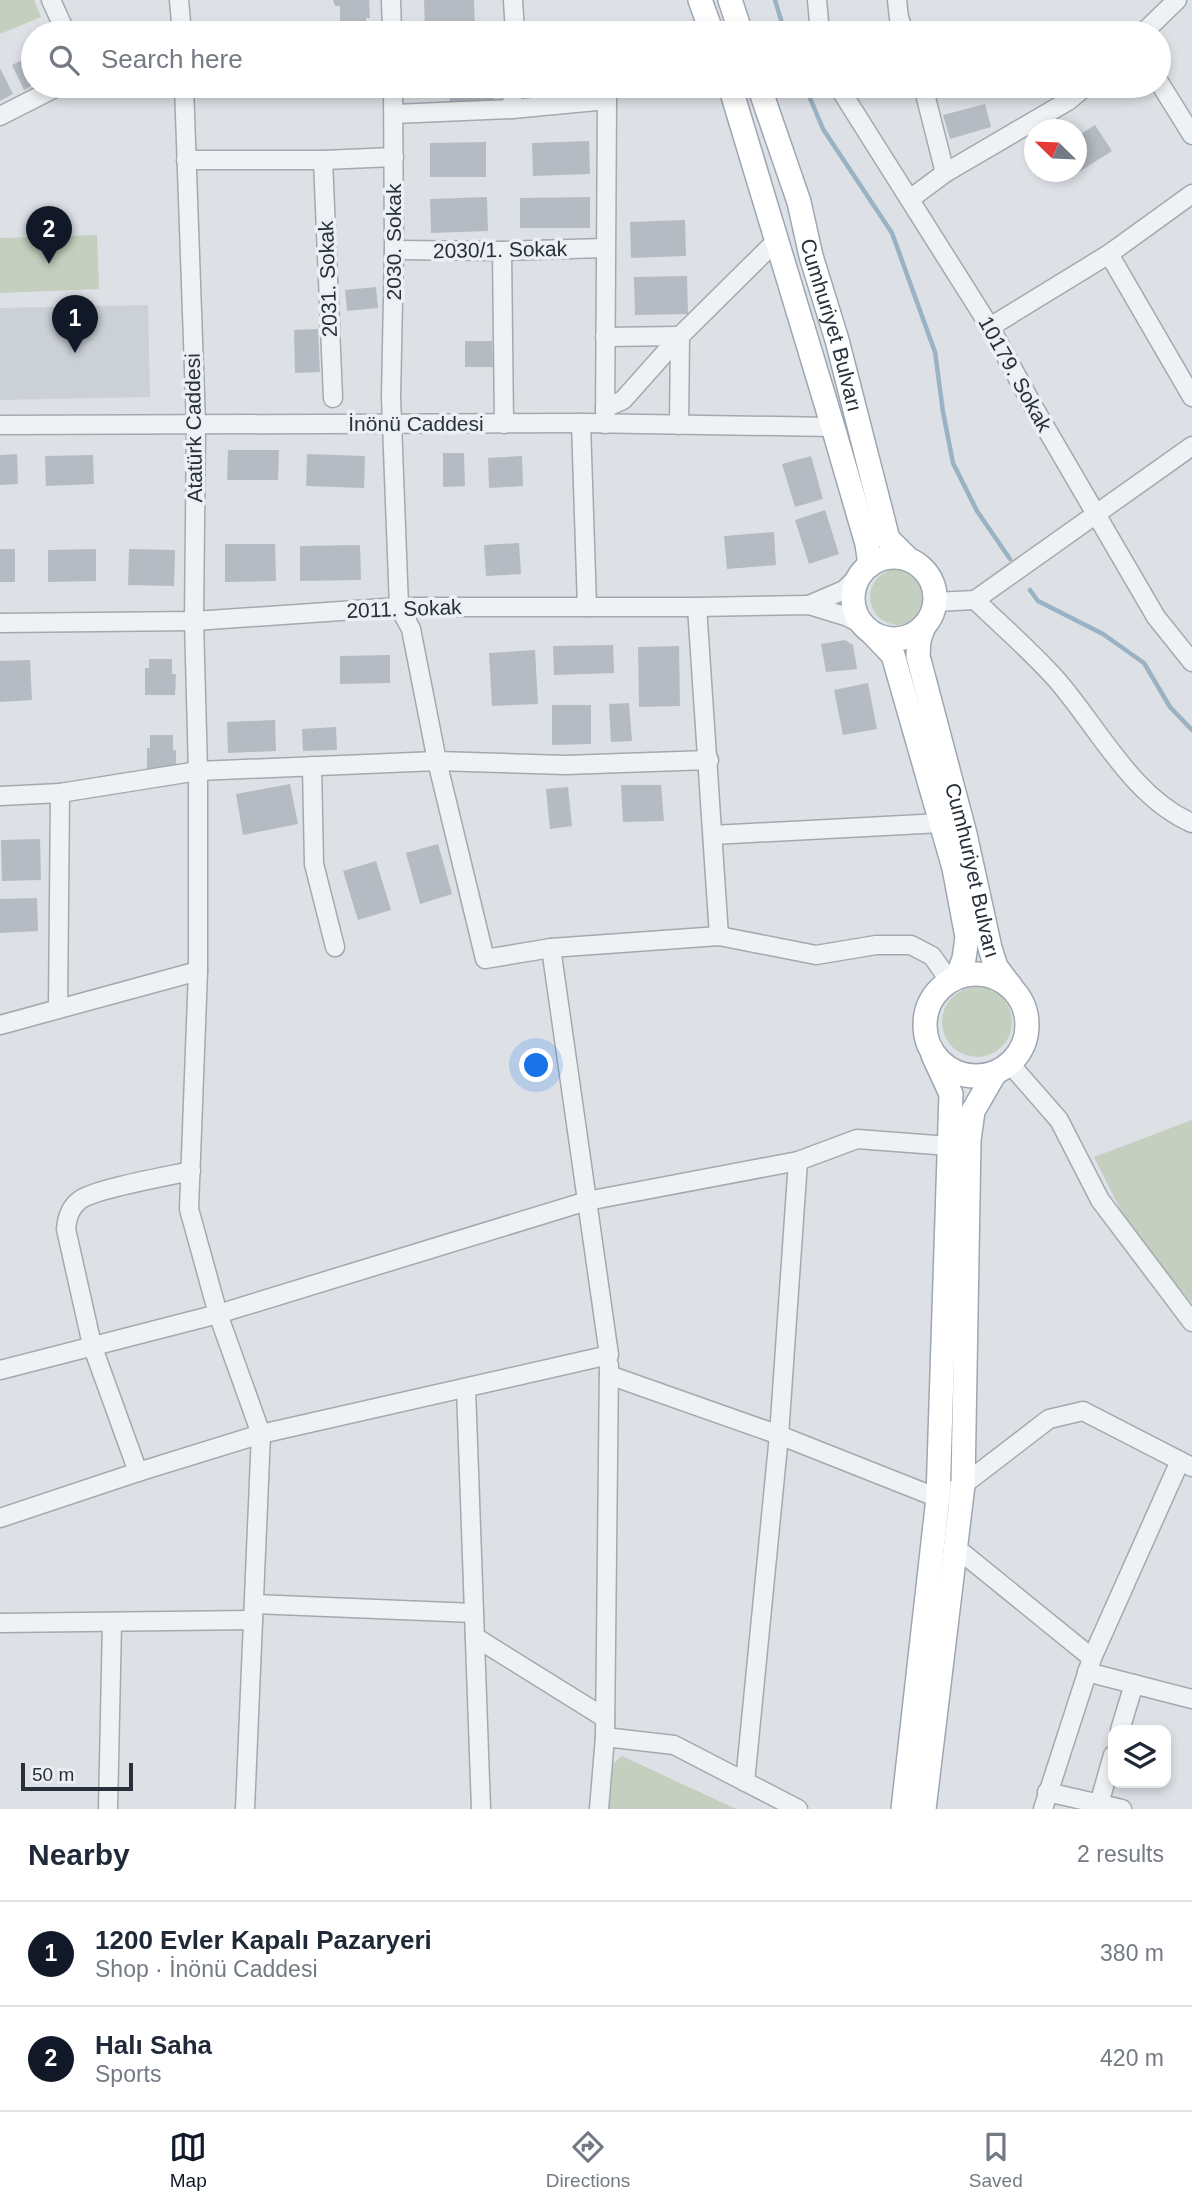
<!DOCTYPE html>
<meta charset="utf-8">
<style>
:root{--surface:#fff;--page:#f6f6f7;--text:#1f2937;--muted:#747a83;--line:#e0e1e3;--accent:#111827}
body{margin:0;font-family:Helvetica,sans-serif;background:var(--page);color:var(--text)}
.controls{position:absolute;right:21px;bottom:21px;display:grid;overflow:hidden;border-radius:14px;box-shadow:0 4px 10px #0003}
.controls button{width:63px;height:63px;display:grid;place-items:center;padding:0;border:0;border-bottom:2px solid var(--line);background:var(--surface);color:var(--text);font:35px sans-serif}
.compass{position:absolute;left:1024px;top:119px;width:63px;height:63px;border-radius:50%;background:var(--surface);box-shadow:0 4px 10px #0003;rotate:293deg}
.scale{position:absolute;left:21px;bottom:18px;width:112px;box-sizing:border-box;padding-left:7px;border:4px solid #28313b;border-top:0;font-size:19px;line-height:24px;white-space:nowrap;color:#28313b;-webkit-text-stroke:5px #ecf0f4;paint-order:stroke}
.you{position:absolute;left:537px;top:1066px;width:24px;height:24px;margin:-18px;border:5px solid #fff;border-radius:50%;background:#1a73e8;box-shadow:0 0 0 10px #1a73e833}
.badge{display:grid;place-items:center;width:46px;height:46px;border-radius:50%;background:var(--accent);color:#fff;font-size:23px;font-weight:700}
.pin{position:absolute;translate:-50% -58px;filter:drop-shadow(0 2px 4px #0008)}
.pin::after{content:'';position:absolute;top:37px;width:24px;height:21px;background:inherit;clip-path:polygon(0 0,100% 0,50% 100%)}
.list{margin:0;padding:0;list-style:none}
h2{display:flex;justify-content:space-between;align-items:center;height:91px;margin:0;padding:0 28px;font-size:30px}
h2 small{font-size:23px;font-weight:400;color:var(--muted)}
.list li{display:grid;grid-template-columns:46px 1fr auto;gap:21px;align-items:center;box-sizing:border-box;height:105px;padding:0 28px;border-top:2px solid var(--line)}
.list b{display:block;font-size:26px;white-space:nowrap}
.list p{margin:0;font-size:23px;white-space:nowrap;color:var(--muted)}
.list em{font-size:23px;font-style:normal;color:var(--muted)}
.icon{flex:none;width:38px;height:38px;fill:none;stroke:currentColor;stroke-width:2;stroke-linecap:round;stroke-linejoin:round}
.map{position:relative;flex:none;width:1192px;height:1809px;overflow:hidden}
.search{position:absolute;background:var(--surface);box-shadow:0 4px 10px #0003;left:21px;right:21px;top:21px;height:77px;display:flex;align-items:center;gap:18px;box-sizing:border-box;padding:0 24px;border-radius:38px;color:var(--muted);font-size:26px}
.sheet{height:301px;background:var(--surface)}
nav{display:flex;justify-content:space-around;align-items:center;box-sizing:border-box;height:98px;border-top:2px solid var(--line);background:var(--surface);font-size:19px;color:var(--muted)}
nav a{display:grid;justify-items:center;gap:4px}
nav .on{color:var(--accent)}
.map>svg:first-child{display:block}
.built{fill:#cbd1d7}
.green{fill:#c4cfbf}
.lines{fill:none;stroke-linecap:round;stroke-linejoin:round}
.stream{stroke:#9ab2c4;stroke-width:4.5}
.building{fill:#b5bbc2}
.minor-casing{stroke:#a3a9af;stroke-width:21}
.major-casing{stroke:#9da7b1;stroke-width:26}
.minor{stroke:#eff2f4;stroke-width:18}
.major{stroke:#fff;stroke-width:23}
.labels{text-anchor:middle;stroke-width:7;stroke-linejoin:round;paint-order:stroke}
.street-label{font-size:21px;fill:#28313b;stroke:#ecf0f4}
</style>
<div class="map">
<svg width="1192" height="1809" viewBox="0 0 1192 1809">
<rect width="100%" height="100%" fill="#dde1e6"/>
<!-- built -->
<path class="built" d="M148 305 150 397 0 400V308Z"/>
<!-- green -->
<g class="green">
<path d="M0 0H34L41 17 0 34Z"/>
<path d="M97 235 99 289 0 293V238Z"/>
<circle cx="898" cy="597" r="28"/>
<circle cx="977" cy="1022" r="35"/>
<path d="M1192 1120V1303L1128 1225 1094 1157Z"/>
<path d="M622 1756 736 1809H609L613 1764Z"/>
</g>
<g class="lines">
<!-- stream -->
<g class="stream">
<path d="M775 0 785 33"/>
<path d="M805 86 823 129 892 233 935 352 943 412 953 463 977 511 1010 559"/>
<path d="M1030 590 1038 601 1103 634 1144 663 1170 707 1192 730"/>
</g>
</g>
<!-- building -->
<g class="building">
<path d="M333 0H369L370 18H366V25H360V31L340 30V6H335Z"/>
<path d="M424 0H474L475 33H425Z"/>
<path d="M33 55V85L24 90 12 65Z"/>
<path d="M0 68 13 94 0 101Z"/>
<path d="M449 86H494V101L450 103Z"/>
<path d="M985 104 991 127 950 139 943 115Z"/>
<path d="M1095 125 1112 151 1071 177 1068 172H1076V137Z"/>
<path d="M589 141 590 174 533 176 532 143Z"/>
<path d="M486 142V177H430V143Z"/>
<path d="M487 197 488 231 431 233 430 199Z"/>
<path d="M590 197V228H520V198Z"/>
<path d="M685 220 686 256 631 258 630 222Z"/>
<path d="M687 276 688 314 635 315 634 277Z"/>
<path d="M376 287 378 308 347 311 345 290Z"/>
<path d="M318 329 320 372 295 373 294 330Z"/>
<path d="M465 341H492L493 367H465Z"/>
<path d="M228 450H279L278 480H227Z"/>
<path d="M443 453H464L465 486 443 487Z"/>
<path d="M17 454 18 484 0 485V455Z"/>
<path d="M307 454 365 456 364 488 306 486Z"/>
<path d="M93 455 94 484 46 486 45 456Z"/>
<path d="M522 456 523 486 489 488 488 458Z"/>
<path d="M811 456 823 499 795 507 782 464Z"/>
<path d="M825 510 839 554 809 564 795 520Z"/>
<path d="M774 532 776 565 727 569 724 536Z"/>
<path d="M519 543 521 574 486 576 484 545Z"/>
<path d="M225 544H275L276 581 225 582Z"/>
<path d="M360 545 361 580 300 581V546Z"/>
<rect x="0" y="549" width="15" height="33"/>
<path d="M96 549V581L48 582V550Z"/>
<path d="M129 549 175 550 174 586 128 585Z"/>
<path d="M845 640 853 645 857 669 826 672 821 644Z"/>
<path d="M613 645 614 673 554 675 553 646Z"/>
<path d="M679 646 680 706 639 707 638 647Z"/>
<path d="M535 650 538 704 492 706 489 653Z"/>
<path d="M390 655V683L340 684V656Z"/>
<path d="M149 659H172V674H176L175 695H145V668H149Z"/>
<path d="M30 660 32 700 0 702V661Z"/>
<path d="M868 683 877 729 843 735 834 690Z"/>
<path d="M629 703 632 741 611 742 609 704Z"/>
<path d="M552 705H591V744L552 745Z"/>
<path d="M275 720 276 751 228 753 227 722Z"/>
<path d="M336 727 337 750 303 751 302 729Z"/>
<path d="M150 735H173V750H176V772H147V748H150Z"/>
<path d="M290 784 298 824 243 835 236 794Z"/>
<path d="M621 785H661L664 821 623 822Z"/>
<path d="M568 787 572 826 550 829 546 789Z"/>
<path d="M40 839 41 880 2 881 1 840Z"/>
<path d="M438 844 452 894 420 904 406 853Z"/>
<path d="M376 861 391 910 358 920 343 871Z"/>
<path d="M37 898 38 931 0 933V899Z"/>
</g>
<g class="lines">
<defs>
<g id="minor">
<path d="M51 0 66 33"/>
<path d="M179 0 182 33"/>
<path d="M391 0 392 33"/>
<path d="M513 0 515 33"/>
<path d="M817 0 820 33"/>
<path d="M897 0 899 18 905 33"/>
<path d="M1143 33 1177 0"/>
<path d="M1159 82 1192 135"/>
<path d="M184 86 196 425 194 621 198 771V971L189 1209 218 1314 261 1434 245 1809"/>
<path d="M393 86 394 250 391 397 399 607 411 629 437 761 485 959 551 948 719 936 816 955 876 945H911L932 956 949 980"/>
<path d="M838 86 990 327 1033 406 1156 617 1192 662"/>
<path d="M923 86 945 173"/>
<path d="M512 109 513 86"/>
<path d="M394 114 512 109 607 100 605 424"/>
<path d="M0 116 59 86"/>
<path d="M186 160H323L394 157"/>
<path d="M323 160 333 398"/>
<path d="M910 199 945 173 1068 101 1086 86"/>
<path d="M394 250 502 251 605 248"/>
<path d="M502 251 504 424"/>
<path d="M1109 254 1192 397"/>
<path d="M990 327 1109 254 1192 194"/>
<path d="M605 337 680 336 679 425"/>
<path d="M605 408 623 400 680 336 777 240"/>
<path d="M581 423 587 607"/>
<path d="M0 425 581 423 833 427"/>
<path d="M975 600C1002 626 1031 651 1056 679 1098 727 1132 797 1192 823"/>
<path d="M935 602 975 600 1192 446"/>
<path d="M809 605 844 590 861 574"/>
<path d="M697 607 719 936"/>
<path d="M0 623 194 621 399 607H697L809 605 848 617 863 625"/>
<path d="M312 766 314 864 335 947"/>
<path d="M0 796 60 793 198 771 437 761 565 765 709 760"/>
<path d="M713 835 941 823"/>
<path d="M58 1008 60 793"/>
<path d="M0 1025 198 971"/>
<path d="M1010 1064 1059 1120 1100 1200 1192 1322"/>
<path d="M0 1370 218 1314 587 1201 798 1161 857 1139 949 1146"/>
<path d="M609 1375 779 1435 938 1498 963 1485 1049 1419 1083 1411 1192 1467"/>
<path d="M466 1388 481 1809"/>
<path d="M138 1472 92 1345 66 1229C67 1217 70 1207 80 1200 94 1189 168 1176 191 1171"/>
<path d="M0 1518 138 1472 261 1434 609 1355 551 948"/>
<path d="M954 1546 1092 1658"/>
<path d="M254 1604 474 1613"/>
<path d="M0 1623 253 1620"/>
<path d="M475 1637 605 1718"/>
<path d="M1087 1672 1192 1699"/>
<path d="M1120 1730 1134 1684"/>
<path d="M605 1737 674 1745 798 1809"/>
<path d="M745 1782 779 1435 798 1161"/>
<path d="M1047 1792 1122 1809"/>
<path d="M1099 1804 1113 1755"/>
<path d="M108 1809 112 1623"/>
<path d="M599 1809 605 1737 609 1365"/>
<path d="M1043 1809 1092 1658 1180 1461"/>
</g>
<g id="major">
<path d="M700 0 712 33"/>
<path d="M730 0 741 33"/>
<path d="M730 86 833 427 867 544 870 565"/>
<path id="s1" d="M759 86 799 202 811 256 837 340 888 539 908 559"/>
<circle cx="894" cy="598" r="41"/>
<path id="s2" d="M924 626 919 640 918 656 965 834 990 948 996 967 1012 988"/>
<path d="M873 634 893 655 954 868 967 937 964 959 957 977"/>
<circle cx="976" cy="1025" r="51"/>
<path d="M903 1809 938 1498 951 1094 933 1055"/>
<path d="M924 1809 963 1485 969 1140 973 1111 995 1073"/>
</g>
</defs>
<!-- minor casing -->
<use href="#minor" class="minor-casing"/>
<!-- major casing -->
<use href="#major" class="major-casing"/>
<!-- minor -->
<use href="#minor" class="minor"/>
<!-- major -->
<use href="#major" class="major"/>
</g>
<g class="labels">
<!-- street labels -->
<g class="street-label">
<text transform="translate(394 242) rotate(-90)" y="7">2030. Sokak</text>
<text transform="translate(500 250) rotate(-1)" y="7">2030/1. Sokak</text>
<text transform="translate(328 279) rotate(-92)" y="7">2031. Sokak</text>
<text dy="7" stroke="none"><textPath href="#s1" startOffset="250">Cumhuriyet Bulvarı</textPath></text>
<text transform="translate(1015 374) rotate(61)" y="7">10179. Sokak</text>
<text x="416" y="431">İnönü Caddesi</text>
<text transform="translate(194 428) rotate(-91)" y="7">Atatürk Caddesi</text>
<text transform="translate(404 609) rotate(-2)" y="7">2011. Sokak</text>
<text dy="7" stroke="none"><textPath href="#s2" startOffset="252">Cumhuriyet Bulvarı</textPath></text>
</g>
</g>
</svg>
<div class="controls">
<button><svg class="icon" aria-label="layers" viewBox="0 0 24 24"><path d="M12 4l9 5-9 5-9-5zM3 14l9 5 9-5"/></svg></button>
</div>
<svg class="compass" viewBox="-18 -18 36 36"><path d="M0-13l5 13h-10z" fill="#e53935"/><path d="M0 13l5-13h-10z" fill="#747a83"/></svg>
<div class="scale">50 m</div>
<div class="you"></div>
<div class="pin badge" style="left:75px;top:353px">1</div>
<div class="pin badge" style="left:49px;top:264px">2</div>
<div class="search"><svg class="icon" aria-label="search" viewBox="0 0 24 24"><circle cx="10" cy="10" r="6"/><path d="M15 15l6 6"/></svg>Search here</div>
</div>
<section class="sheet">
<h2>Nearby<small>2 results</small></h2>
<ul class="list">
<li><span class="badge">1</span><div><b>1200 Evler Kapalı Pazaryeri</b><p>Shop · İnönü Caddesi</p></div><em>380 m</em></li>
<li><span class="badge">2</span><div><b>Halı Saha</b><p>Sports</p></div><em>420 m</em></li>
</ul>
</section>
<nav>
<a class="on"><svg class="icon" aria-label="map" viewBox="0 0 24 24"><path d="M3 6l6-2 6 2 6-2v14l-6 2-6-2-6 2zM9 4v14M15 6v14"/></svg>Map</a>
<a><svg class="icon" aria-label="directions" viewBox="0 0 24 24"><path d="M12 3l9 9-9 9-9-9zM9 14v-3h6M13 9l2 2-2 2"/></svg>Directions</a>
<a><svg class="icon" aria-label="saved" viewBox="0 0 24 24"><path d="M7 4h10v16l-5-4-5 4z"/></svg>Saved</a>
</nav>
